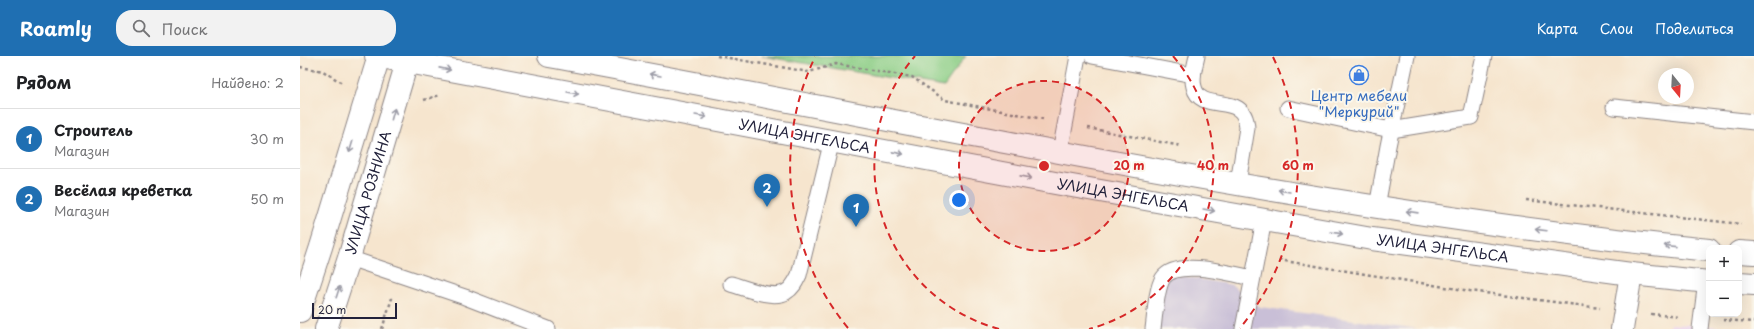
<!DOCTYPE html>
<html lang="ru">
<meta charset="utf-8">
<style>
:root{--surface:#fff;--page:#f2f2f2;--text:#202124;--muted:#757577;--line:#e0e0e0;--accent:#1f6fb2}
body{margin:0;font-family:"Playpen Sans",sans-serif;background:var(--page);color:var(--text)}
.controls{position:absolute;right:12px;bottom:12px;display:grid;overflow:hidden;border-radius:8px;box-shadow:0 4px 16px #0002}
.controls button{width:36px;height:36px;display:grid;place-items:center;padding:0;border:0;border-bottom:1px solid var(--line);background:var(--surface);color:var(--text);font:20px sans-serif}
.compass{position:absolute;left:1358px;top:12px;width:36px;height:36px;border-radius:50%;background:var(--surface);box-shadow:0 4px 16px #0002;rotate:162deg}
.scale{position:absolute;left:12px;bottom:10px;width:85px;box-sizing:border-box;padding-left:4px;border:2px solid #22223b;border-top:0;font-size:11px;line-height:14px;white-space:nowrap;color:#22223b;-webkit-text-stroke:3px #fbf7ec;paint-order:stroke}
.you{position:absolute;left:659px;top:144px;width:14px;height:14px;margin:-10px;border:3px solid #fff;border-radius:50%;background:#1a73e8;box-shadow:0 0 0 6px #1a73e833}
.badge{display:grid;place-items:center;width:26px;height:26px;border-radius:50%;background:var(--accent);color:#fff;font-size:13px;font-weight:700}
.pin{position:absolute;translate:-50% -33px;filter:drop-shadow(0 1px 2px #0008)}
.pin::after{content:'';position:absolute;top:21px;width:14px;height:12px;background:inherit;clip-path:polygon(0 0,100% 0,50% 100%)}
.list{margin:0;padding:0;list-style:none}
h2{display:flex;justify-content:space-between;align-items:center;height:52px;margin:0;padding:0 16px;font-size:17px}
h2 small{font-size:13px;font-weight:400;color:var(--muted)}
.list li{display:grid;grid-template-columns:26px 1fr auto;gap:12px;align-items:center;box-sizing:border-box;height:60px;padding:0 16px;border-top:1px solid var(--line)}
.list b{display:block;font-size:15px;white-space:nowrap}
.list p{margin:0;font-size:13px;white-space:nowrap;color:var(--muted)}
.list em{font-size:13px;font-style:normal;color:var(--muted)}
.icon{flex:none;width:22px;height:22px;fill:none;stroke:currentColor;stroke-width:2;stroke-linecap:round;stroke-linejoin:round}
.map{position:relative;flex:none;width:1454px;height:273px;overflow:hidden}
header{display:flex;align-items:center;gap:24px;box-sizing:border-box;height:56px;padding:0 20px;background:var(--accent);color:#fff}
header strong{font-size:19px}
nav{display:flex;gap:22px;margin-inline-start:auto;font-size:14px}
.search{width:280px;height:36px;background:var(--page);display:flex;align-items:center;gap:10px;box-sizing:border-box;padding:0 14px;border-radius:16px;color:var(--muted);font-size:15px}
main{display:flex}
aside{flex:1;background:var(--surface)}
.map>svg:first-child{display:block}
.built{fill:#e9d2ee}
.industrial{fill:#c9bfd7}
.green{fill:#8bcd85;stroke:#567860}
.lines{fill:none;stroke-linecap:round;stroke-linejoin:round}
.service-casing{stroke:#8c8484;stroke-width:17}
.minor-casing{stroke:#8c8484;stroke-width:24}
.secondary-casing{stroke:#8c8484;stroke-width:24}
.primary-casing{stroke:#8c8484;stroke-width:24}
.path{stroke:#8c8484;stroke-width:2.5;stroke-dasharray:3 3;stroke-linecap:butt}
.service{stroke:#fff;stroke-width:15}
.minor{stroke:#fff;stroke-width:22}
.secondary{stroke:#fff;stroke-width:22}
.primary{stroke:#fff;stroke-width:22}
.oneway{stroke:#9c9ca7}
.ring{fill:none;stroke:#d62828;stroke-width:2;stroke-dasharray:7 5}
.labels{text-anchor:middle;stroke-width:4;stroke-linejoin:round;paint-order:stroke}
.shop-label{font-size:14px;fill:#366cbe;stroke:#fbf7ec}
.street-label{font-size:14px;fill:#22223b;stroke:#fbf7ec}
.centre{fill:#d62828;stroke:#fbf7ec;stroke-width:2}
.ring-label{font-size:12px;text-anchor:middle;font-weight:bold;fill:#d62828;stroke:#fbf7ec;stroke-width:4;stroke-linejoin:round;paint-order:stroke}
</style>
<header>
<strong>Roamly</strong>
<div class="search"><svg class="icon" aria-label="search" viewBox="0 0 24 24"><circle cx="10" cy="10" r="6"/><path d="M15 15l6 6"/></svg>Поиск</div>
<nav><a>Карта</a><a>Слои</a><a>Поделиться</a></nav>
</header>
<main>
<aside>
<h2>Рядом<small>Найдено: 2</small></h2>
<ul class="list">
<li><span class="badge">1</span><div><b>Строитель</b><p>Магазин</p></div><em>30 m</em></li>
<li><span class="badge">2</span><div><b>Весёлая креветка</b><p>Магазин</p></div><em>50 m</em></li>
</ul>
</aside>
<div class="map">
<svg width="1454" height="273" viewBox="0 0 1454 273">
<rect width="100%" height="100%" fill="#fbf7ec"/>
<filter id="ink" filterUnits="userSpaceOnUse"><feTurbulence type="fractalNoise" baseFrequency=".025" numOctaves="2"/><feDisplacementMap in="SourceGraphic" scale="8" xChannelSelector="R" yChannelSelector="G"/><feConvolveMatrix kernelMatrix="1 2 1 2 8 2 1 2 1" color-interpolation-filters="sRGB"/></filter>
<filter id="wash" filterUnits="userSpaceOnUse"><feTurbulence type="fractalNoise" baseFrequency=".012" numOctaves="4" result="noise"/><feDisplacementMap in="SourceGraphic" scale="16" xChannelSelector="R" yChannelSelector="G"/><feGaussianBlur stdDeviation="0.9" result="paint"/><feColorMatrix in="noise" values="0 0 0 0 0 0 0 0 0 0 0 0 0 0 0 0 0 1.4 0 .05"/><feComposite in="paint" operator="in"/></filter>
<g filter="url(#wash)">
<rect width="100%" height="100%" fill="#f6e5ce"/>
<!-- built -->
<path class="built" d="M1370 268 1454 273H1369Z"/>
<!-- industrial -->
<path class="industrial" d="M860 216 932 229 960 251 1118 273H849Z"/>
<!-- green -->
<path class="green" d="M462 0H666L644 31Z"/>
</g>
<g filter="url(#ink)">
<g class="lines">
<defs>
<g id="service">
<path d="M792 0 893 19"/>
<path d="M897 0C895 10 891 21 894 31 901 60 945 33 947 72L938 127"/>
<path d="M1314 51 1454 66"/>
<path d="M988 52 1091 74 1171 61 1184 0"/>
<path d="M760 96 778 0"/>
<path d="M1077 151 1088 90 1107 0"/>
<path d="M49 202 165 241 248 273"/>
<path d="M431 228C445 232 473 244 486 236 493 232 496 225 499 219L532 84"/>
<path d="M853 273C855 259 856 233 863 222 877 202 932 218 952 222"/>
<path d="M943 273 964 164"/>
<path d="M1400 273 1406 225"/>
</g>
<path id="minor" d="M1322 273 1331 218"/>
<g id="secondary">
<path d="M0 255 21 191 79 0"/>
<path id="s1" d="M26 273 49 202 107 6"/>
</g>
<g id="primary">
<path id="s2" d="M76 0 755 127 1072 183 1331 218 1409 226"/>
<path d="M249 0C634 70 1019 155 1409 194"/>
<path d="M1439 196 1454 197"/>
<path d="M1439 227 1454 228"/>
</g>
</defs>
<!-- service casing -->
<use href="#service" class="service-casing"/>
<!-- minor casing -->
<use href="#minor" class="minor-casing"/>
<!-- secondary casing -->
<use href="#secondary" class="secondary-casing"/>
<!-- primary casing -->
<use href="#primary" class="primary-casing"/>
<!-- path -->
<g class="path">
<path d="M417 0 509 16 536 8 612 21 645 44 743 63"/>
<path d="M0 11 23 15 42 27V29"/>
<path d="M124 44 140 39"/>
<path d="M788 72 881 90"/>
<path d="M1226 144 1441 168"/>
<path d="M979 204 1170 235 1300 252"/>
<path d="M1351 258 1380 261"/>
<path d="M1423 264 1454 266"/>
<path d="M82 273 93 239"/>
</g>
<!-- service -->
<use href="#service" class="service"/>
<!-- minor -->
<use href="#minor" class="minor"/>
<!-- secondary -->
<use href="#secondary" class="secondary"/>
<!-- primary -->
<use href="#primary" class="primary"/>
</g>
<!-- one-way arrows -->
<defs><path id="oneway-shaft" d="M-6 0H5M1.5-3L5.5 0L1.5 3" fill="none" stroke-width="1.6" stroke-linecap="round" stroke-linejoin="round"/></defs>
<g class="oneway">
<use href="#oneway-shaft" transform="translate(145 13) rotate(11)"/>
<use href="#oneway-shaft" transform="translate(355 19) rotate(-170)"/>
<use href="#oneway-shaft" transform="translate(273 37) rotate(10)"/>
<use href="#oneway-shaft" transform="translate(93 58) rotate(-74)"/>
<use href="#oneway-shaft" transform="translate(401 60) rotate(10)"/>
<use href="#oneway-shaft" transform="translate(51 91) rotate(107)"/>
<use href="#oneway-shaft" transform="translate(598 97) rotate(11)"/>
<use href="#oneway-shaft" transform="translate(726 121) rotate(11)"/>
<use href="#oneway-shaft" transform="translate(984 135) rotate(-170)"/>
<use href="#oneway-shaft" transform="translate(909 154) rotate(10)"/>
<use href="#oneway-shaft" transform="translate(1112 156) rotate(-172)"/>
<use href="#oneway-shaft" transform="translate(1241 174) rotate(-173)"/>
<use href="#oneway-shaft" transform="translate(1037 177) rotate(10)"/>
<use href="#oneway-shaft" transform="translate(1370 190) rotate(-174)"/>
<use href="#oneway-shaft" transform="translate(38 236) rotate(-72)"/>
</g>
</g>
<!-- distance rings -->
<circle cx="744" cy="110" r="85" fill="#d62828" fill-opacity=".12"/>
<g class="ring">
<circle cx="744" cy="110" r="85"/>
<path d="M699 273A169 169 0 0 1 615 0M873 0A169 169 0 0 1 789 273"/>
<path d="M548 272A254 254 0 0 1 515 1M973 1A254 254 0 0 1 940 272"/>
</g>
<!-- icons -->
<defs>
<symbol id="shop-ring" viewBox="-11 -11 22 22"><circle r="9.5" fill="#fbf7ec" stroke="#3f7fe0" stroke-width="1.5"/><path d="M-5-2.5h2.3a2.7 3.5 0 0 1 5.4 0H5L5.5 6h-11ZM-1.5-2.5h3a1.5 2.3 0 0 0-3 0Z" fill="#3f7fe0"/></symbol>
</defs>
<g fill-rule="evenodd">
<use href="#shop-ring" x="1048" y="8" width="22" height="22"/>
</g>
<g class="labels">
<!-- shop labels -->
<g class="shop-label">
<text x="1059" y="45">Центр мебели<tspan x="1059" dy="16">"Меркурий"</tspan></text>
</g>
<!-- street labels -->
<g class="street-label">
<text dy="5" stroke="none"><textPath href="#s2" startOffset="436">УЛИЦА ЭНГЕЛЬСА</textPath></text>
<text dy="5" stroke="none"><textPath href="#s1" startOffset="143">УЛИЦА РОЗНИНА</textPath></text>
<text dy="5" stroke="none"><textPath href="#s2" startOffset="760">УЛИЦА ЭНГЕЛЬСА</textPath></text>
<text dy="5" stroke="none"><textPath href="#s2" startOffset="1084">УЛИЦА ЭНГЕЛЬСА</textPath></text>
</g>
</g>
<circle cx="744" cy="110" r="6" class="centre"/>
<g class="ring-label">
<text x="829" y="114">20 m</text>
<text x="913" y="114">40 m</text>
<text x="998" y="114">60 m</text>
</g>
</svg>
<div class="controls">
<button>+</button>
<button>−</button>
</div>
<svg class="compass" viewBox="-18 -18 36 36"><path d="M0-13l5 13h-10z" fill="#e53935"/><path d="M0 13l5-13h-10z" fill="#757577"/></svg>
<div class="scale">20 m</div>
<div class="you"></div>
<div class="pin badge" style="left:556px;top:171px">1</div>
<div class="pin badge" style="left:467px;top:151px">2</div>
</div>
</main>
